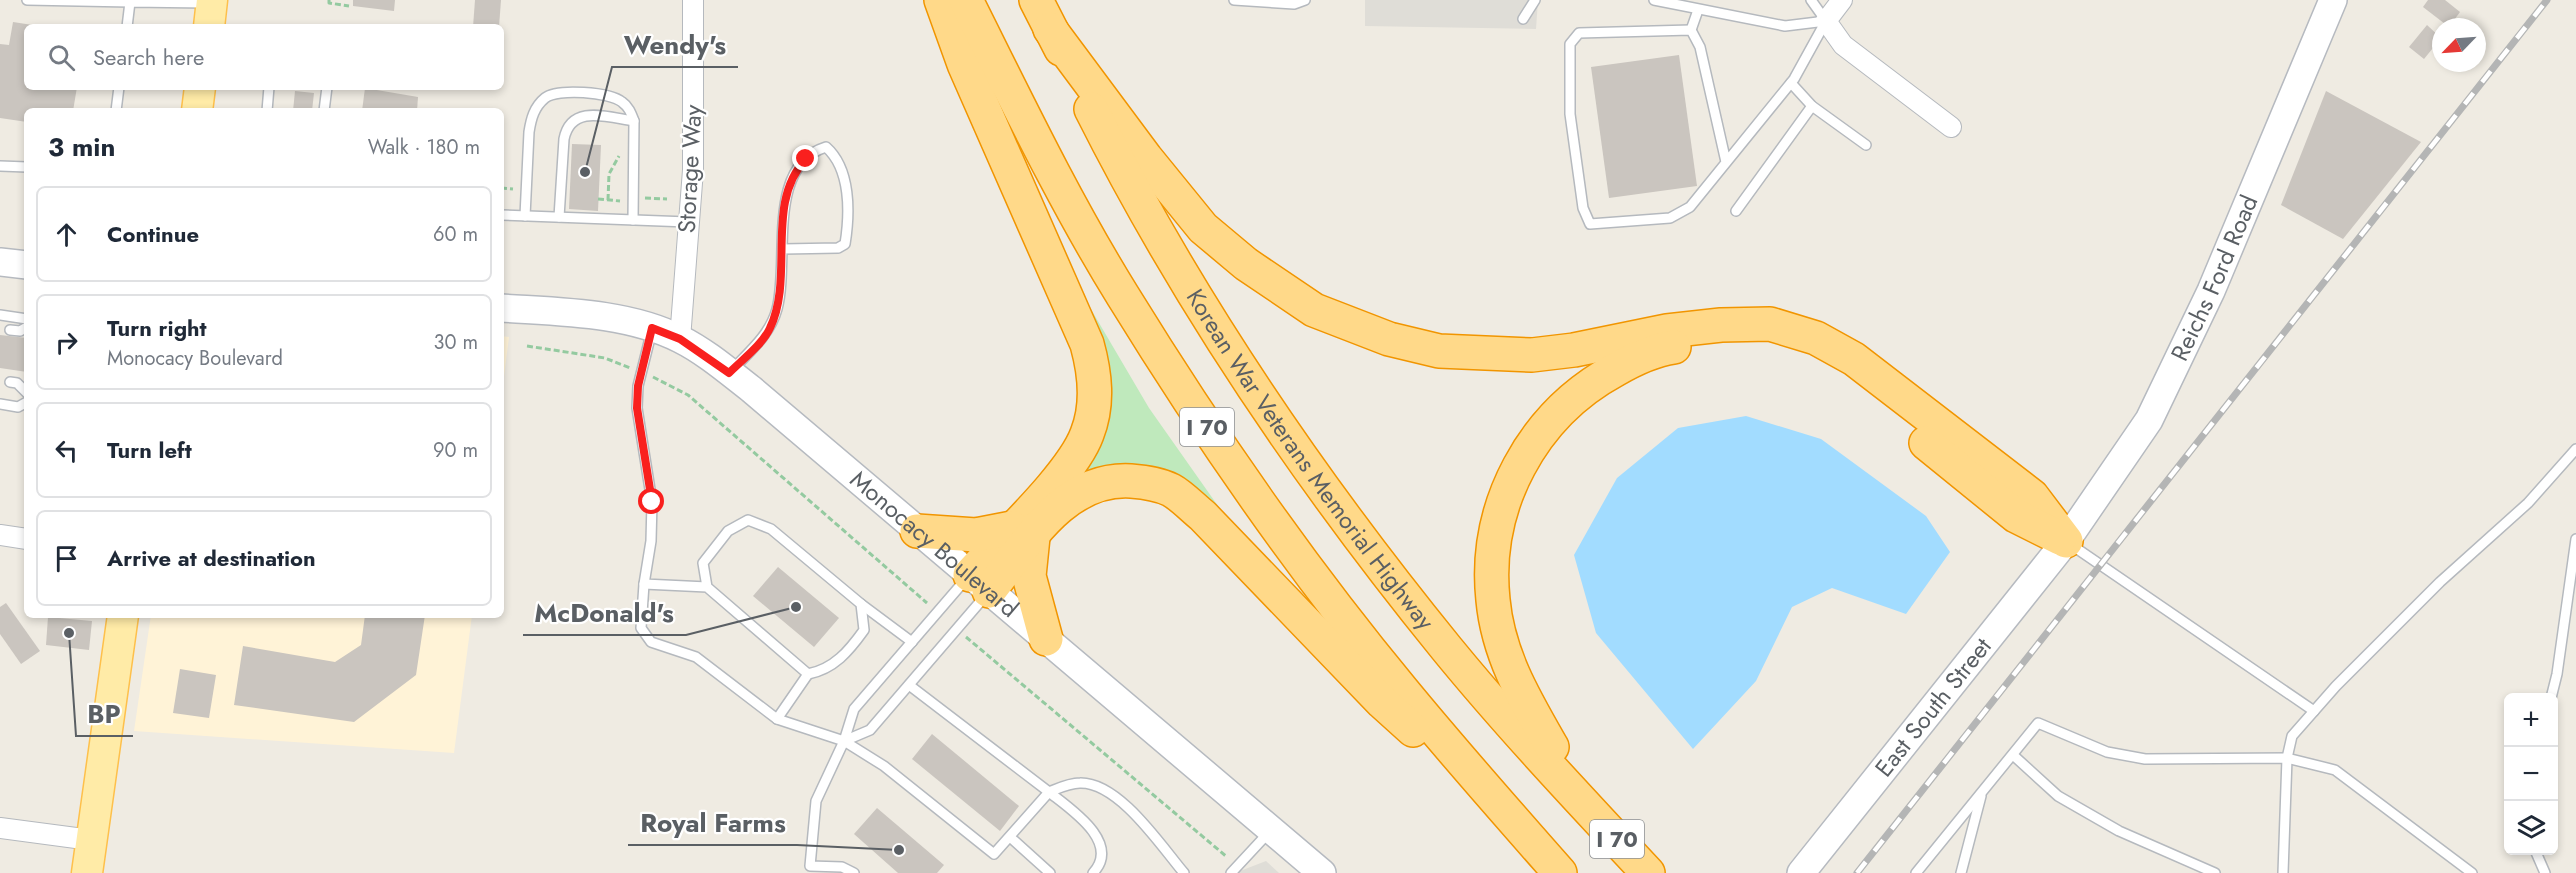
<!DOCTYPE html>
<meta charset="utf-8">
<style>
:root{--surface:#fff;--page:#f6f6f7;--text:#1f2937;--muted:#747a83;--line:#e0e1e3}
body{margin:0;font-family:Jost,sans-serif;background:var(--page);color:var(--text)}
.controls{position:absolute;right:18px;bottom:18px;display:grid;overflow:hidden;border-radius:9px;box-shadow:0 3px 9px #0003}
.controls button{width:54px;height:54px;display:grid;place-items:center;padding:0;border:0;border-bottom:2px solid var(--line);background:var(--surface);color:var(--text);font:30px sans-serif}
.compass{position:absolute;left:2432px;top:18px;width:54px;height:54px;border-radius:50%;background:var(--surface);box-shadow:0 3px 9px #0003;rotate:245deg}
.stop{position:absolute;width:18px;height:18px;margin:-14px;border:4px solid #f9201e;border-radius:50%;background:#fff}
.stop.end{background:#f9201e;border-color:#fff;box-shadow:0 2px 6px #0008}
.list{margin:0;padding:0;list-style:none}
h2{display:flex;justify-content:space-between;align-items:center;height:78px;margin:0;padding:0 24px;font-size:26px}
h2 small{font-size:20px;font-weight:400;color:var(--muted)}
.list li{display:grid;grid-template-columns:39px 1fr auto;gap:18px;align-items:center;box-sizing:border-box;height:96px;margin:0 12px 12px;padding:0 12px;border:2px solid var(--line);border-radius:9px}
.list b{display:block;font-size:22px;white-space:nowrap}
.list p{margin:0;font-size:20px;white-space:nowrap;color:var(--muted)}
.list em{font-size:20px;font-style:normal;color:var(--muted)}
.icon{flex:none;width:33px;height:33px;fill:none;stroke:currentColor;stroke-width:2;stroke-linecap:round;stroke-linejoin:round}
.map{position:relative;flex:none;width:2576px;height:873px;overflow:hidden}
.search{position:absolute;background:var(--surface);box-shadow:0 3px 9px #0003;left:24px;top:24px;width:480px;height:66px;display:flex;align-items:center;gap:15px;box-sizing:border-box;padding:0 21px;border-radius:9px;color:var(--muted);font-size:22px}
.panel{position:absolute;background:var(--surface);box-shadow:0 3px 9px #0003;left:24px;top:108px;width:480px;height:510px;border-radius:9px}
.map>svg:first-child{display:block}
.commercial{fill:#fff3d7}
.industrial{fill:#dfddd7}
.green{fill:#bfe9bc}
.water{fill:#a2dcff}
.building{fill:#cac5bf}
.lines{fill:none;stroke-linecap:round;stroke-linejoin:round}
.lane-casing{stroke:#b5b9be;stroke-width:12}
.street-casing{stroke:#b5b9be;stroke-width:22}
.secondary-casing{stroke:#b6bac0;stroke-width:30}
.primary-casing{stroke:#fec04b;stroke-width:33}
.highway-casing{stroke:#f19500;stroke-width:36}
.path{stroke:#94caa0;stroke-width:3;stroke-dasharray:6 3;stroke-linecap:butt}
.lane{stroke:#fff;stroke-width:9}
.street{stroke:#fff;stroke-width:20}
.secondary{stroke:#fff;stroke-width:27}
.primary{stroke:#ffeba7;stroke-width:30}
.highway{stroke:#ffd989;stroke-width:33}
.rail-casing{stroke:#b4b5b5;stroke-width:7}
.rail{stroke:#fff;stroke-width:4.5;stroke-dasharray:14;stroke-linecap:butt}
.route{stroke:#f9201e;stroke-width:8}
.labels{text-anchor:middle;stroke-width:4.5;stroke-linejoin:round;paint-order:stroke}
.shield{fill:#fff;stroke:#8c8f92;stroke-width:1.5}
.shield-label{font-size:22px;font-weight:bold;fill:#5a5f64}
.street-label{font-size:24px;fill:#5a5f64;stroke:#fff}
.leader{fill:none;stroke:#5a5f64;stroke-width:2}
.callout-dot{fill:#5a5f64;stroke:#fff;stroke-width:2}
.callout-label{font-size:26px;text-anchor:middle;font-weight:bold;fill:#5a5f64;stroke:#fff;stroke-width:4.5;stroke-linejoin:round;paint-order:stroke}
</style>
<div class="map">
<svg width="2576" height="873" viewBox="0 0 2576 873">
<rect width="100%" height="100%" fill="#efebe2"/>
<!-- commercial -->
<g class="commercial">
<path d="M501 336 509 337 501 400Z"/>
<path d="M151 615H472L454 753 134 731Z"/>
</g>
<!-- industrial -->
<g class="industrial">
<path d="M1365 0H1538L1536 29 1365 26Z"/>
<path d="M1266 861 1279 873H1235Z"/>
</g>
<!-- green -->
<path class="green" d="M1062 260 1149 408 1249 550 1210 508 1077 477 1092 448Z"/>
<!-- water -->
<path class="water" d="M1746 416 1821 439 1926 516 1950 552 1906 614 1832 588 1792 607 1756 681 1693 749 1596 633 1574 555 1617 478 1678 428Z"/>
<!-- building -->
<g class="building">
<path d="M353 0H395L394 11 353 6Z"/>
<path d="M475 0H501L499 27H473Z"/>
<path d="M2428 0H2445L2460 12 2449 27 2423 7Z"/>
<path d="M13 22 39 26 27 27V87H77L73 111H27V122L0 118V44L9 45Z"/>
<path d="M2427 25 2441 38 2424 59 2409 47Z"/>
<path d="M1679 55 1697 186 1609 198 1591 67Z"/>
<path d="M365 88 418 97 417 111H362Z"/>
<path d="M295 91 314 93 312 111H293Z"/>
<path d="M2326 91 2421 142 2343 239 2281 205Z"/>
<path d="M572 144 601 145 598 211 569 209Z"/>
<path d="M0 335 27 338V372L0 368Z"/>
<path d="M778 567 839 618 814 647 753 596Z"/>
<path d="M6 603 40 651 21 664 0 634V607Z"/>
<path d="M365 615H425L416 675 354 722 234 705 243 646 335 662 361 645Z"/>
<path d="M48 617 92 621 89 650 46 645Z"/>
<path d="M180 669 216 675 209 718 173 713Z"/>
<path d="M932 734 1019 806 1000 831 912 759Z"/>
<path d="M877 808 944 865 937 873H898L854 834Z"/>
</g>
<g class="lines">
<defs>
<g id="lane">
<path d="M27 0 130 2"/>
<path d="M1234 0 1294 4 1305 0"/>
<path d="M1654 0 1785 26 1826 21"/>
<path d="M1811 0 1826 21"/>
<path d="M1523 19 1535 0"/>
<path d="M127 27 130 2 207 3"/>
<path d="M1691 30 1698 10"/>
<path d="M1791 83 1812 106 1866 145"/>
<path d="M116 111 119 87"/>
<path d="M267 111 269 87"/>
<path d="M324 111 327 87"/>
<path d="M1726 162 1700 47 1691 30 1579 33 1570 44V114L1583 208 1590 224 1670 218 1690 207 1794 79 1826 21"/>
<path d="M0 166 27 167"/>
<path d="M1736 211 1812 106"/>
<path d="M501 215 688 222"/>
<path d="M525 216 529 132C531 119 534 107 545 98 557 88 610 92 622 102 629 107 631 113 634 121L633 220"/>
<path d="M559 217 564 139C571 104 607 117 634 121"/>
<path d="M0 315 27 319"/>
<path d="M10 330 20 331 27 327"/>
<path d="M652 330 638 386 637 408 652 502 651 541 644 584 707 587 808 674C834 669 849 651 864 630L861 604 771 529 748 520 728 531 703 563 707 587"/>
<path d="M731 371C749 352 770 335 777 309 790 261 765 166 826 147 851 169 850 213 845 244L838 248 783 249"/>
<path d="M10 382 17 383 27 393"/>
<path d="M0 404 18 407 27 402"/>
<path d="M2070 544 2314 711"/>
<path d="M644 584 641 628 651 642 696 657 777 719 844 741 884 766 994 854 1049 792C1069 808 1122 842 1093 873"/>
<path d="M861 604 912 642"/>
<path d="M909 685 1049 792C1059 788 1069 783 1080 783 1119 782 1161 846 1184 873"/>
<path d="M2551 698 2557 674 2576 539"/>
<path d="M777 719 808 674"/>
<path d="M844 741 870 730 986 595"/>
<path d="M2013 755 2058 796 2119 831 2215 873"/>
<path d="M1010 837 1050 873"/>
<path d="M2535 850 2545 873"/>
<path d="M854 873 842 867 810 866 816 801 844 741 854 709 966 579"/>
<path d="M1231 873 1270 831"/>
<path d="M1916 873 2038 723 2107 752 2145 759 2287 758 2335 770 2472 873"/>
<path d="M1961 873 1981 796"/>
<path d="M2283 873 2287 758 2292 736 2336 686 2440 582 2528 503 2576 449"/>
</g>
<g id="street">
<path d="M1842 0 1826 21 1843 45 1951 127"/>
<path d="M680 339 693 170V0"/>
<path d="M0 535 27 539"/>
<path d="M0 828 91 840"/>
</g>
<g id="secondary">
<path d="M0 262 27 265"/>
<path id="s1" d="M501 308C559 312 627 312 680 339 706 352 729 372 751 389L1322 873"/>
<path id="s2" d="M1801 873 2066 541 2149 420 2211 291 2333 0"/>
</g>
<g id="primary">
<path d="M209 27 212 0"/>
<path d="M197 111 200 87"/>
<path d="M87 873 123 615"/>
</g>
<g id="highway">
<path d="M941 0 964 64 1087 344C1095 373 1099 404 1087 434 1072 475 1001 540 970 575"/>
<path d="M966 0C1016 100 1064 201 1123 296 1208 434 1300 567 1403 691 1454 753 1507 813 1560 873"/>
<path d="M1036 0 1061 49"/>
<path d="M1050 29 1146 158 1203 228 1246 264 1314 310 1389 339 1439 351 1532 355 1574 350 1667 331 1721 325 1770 324 1816 338 1854 359 2032 496 2066 541"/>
<path id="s3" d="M1091 109C1188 302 1311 482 1447 649 1510 726 1580 800 1648 873"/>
<path d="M1926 443 2016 516 2060 538"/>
<path d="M917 531 976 535 1012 528"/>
<path d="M1033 537 1029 576 1046 639"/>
<path d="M989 591C1026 545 1063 477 1131 481 1144 482 1159 484 1171 490 1182 496 1193 508 1203 516L1382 702 1413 730"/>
<path d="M1552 747C1525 700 1498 655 1493 600 1483 506 1532 415 1615 370 1634 359 1653 350 1674 347"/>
</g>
</defs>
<!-- lane casing -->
<use href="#lane" class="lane-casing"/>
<!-- street casing -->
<use href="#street" class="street-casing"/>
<!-- secondary casing -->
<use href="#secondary" class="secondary-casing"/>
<!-- primary casing -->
<use href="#primary" class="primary-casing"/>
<!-- highway casing -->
<use href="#highway" class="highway-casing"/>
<!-- path -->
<g class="path">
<path d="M329 0V3L349 6"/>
<path d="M501 188 513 189"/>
<path d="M645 198 667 199"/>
<path d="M598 199 620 201"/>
<path d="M608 200 609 174 619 156"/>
<path d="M527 346 605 358 630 368"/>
<path d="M653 377 688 395 927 603"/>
<path d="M966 637 1227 857"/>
</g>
<!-- lane -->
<use href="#lane" class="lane"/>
<!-- street -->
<use href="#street" class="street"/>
<!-- secondary -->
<use href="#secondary" class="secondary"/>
<!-- primary -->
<use href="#primary" class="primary"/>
<!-- highway -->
<use href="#highway" class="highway"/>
<defs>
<path id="rail" d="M1857 873 2547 0"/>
</defs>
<!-- rail casing -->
<use href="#rail" class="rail-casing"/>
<!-- rail -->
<use href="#rail" class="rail"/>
</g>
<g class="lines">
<!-- route -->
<path class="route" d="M652 502 637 408 638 386 652 328 680 339 729 373C742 360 763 344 770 328 795 276 764 203 806 159"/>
</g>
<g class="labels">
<!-- shield labels -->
<g class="shield">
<rect x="1180" y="408" width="54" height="38" rx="4.5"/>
<rect x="1590" y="820" width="54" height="38" rx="4.5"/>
</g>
<g class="shield-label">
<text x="1207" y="435">I 70</text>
<text x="1617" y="847">I 70</text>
</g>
<!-- street labels -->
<g class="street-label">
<text transform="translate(690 169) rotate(-87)" y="8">Storage Way</text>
<text dy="8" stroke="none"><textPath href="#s2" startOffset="728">Reichs Ford Road</textPath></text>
<text dy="8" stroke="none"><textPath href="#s3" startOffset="414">Korean War Veterans Memorial Highway</textPath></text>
<text dy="8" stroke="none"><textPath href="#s1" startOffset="510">Monocacy Boulevard</textPath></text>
<text dy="8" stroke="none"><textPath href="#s2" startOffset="212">East South Street</textPath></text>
</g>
</g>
<!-- callouts -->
<path class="leader" d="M585 172L612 67H738M796 607L686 635H523M69 633L76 736H133M899 850L797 845H628"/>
<g class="callout-dot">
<circle cx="585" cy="172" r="6"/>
<circle cx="796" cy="607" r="6"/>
<circle cx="69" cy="633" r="6"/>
<circle cx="899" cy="850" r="6"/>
</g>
<g class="callout-label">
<text x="675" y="54">Wendy's</text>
<text x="604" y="622">McDonald's</text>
<text x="104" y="723">BP</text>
<text x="713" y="832">Royal Farms</text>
</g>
</svg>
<div class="controls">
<button>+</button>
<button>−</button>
<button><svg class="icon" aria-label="layers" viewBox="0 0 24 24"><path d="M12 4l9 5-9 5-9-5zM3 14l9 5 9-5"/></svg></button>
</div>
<svg class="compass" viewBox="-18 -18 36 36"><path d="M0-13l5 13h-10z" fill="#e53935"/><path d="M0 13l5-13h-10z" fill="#747a83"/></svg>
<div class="stop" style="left:652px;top:502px"></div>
<div class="stop end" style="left:806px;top:159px"></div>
<div class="search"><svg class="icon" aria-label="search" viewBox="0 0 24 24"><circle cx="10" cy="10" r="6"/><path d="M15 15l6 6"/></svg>Search here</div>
<section class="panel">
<h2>3 min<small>Walk · 180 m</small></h2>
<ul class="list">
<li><svg class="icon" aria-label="ahead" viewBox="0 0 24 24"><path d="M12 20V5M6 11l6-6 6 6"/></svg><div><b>Continue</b></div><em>60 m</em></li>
<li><svg class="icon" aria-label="right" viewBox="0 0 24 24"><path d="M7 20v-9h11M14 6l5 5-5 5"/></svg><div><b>Turn right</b><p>Monocacy Boulevard</p></div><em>30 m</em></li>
<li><svg class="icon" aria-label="left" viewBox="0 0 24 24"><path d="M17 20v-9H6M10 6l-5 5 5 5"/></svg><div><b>Turn left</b></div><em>90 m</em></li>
<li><svg class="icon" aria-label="arrive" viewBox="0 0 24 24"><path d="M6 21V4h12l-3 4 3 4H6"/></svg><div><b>Arrive at destination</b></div></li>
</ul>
</section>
</div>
